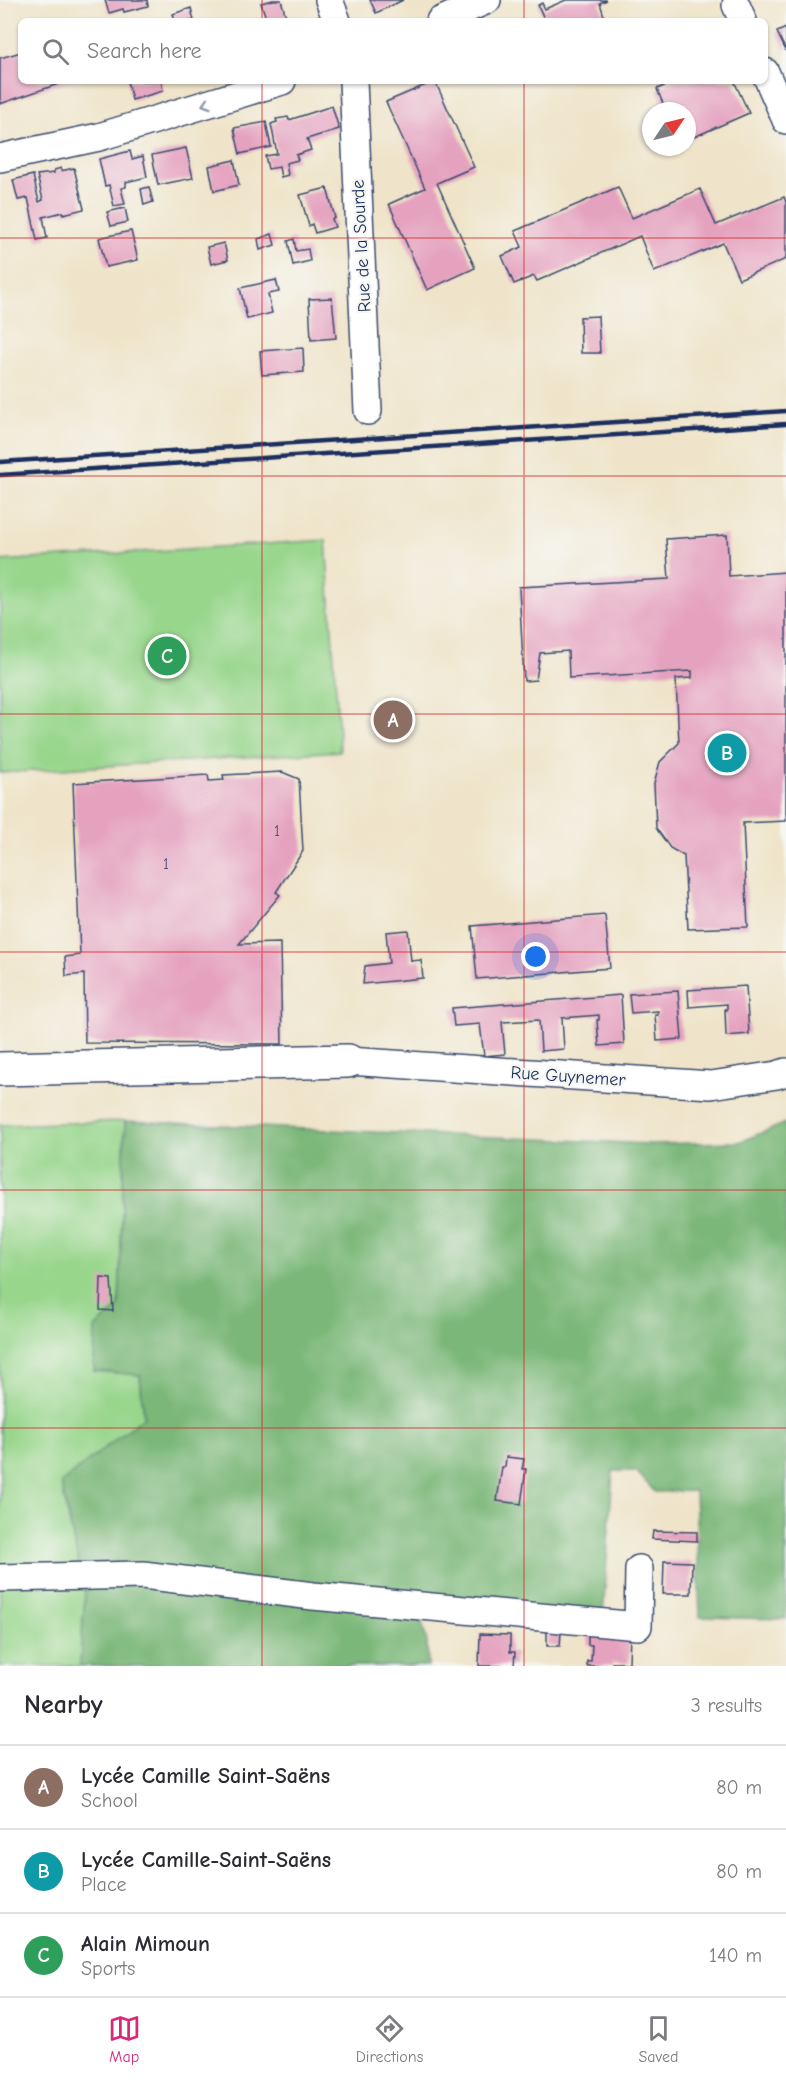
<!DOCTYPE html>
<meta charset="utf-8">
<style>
:root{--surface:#fff;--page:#f2f2f3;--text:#2b2b33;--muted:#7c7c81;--line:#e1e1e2;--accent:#db2777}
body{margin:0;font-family:"Comic Neue",sans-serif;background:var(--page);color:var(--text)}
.compass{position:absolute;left:642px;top:102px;width:54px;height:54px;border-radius:50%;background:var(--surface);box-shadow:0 2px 4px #0004;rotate:55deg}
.you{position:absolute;left:536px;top:957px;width:21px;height:21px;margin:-15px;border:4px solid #fff;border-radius:50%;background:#1a73e8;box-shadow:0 0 0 9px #1a73e833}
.badge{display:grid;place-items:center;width:39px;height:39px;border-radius:50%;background:var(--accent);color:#fff;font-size:20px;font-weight:700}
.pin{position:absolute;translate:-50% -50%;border:3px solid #fff;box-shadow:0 2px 6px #0006}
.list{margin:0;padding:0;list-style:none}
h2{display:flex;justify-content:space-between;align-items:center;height:78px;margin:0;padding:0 24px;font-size:26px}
h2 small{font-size:20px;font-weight:400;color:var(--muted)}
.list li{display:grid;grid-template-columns:39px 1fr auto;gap:18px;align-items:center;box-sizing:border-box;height:84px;padding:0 24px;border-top:2px solid var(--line)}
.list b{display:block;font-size:22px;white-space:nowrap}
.list p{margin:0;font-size:20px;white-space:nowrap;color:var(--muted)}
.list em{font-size:20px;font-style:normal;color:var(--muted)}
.icon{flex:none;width:33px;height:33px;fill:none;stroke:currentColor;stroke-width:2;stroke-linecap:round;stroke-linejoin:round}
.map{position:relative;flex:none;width:786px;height:1666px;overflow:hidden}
.search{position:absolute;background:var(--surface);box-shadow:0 2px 4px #0004;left:18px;right:18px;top:18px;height:66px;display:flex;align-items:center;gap:15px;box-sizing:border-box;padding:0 21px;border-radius:9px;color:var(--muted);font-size:22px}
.sheet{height:330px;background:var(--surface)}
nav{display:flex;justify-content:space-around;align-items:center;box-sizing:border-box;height:84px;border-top:2px solid var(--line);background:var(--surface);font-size:16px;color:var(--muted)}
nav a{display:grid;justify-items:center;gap:3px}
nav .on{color:var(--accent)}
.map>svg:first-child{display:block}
.green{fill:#98d68c;stroke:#5a8275;stroke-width:1.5}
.forest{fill:#7ab778;stroke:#4a736b;stroke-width:1.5}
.building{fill:#e5a2bf}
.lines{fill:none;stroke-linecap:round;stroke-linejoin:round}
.street-casing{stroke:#3b4a6e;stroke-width:30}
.secondary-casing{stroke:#3b4a6e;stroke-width:36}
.street{stroke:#fff;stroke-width:27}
.secondary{stroke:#fff;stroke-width:33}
.rail{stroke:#1b2f5e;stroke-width:4.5}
.oneway{stroke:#8d97ae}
.grid{fill:none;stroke:#d62828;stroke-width:1.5;stroke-opacity:0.55}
.labels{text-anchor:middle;stroke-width:4.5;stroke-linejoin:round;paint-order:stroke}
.number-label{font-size:15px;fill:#4e4c76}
.street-label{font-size:18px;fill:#1b2f5e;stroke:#f6f6f2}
</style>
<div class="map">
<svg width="786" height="1666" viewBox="0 0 786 1666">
<rect width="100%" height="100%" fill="#f6f6f2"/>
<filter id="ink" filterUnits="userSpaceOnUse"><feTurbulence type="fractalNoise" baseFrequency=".0167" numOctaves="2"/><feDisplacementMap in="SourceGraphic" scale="12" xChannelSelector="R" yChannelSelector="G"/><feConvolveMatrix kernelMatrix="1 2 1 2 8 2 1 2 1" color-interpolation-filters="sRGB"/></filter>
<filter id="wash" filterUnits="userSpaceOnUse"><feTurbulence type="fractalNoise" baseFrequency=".008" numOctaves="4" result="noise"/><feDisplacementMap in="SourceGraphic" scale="24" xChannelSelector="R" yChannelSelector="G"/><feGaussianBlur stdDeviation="1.35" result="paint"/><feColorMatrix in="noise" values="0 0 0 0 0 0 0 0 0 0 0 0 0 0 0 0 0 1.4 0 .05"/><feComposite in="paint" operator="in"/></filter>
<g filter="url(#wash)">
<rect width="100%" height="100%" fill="#efe4c9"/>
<!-- green -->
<g class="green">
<path d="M326 540 340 751 0 773V561Z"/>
<path d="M125 1121 119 1307 95 1328 94 1371 140 1374 144 1417 61 1483 85 1593 80 1666H0V1125Z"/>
</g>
<!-- forest -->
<path class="forest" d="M125 1121 651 1144 739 1142 786 1123V1619L700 1617 695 1491 655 1492 636 1471H613L603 1616 417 1603 427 1642 428 1666H80L85 1593 61 1483 144 1417 140 1375 94 1371 95 1328 119 1307Z"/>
<g id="blocks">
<!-- building -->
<g class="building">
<path d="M105 0H147L148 6 124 12 123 9 109 13Z"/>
<path d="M273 0H281L287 20 267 21 261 3Z"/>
<path d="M370 0H403L376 13Z"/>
<path d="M566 0H607L600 3 604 16 594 21H545L538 5 542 3 545 9Z"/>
<path d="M191 8 194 21H175L173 14Z"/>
<path d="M786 28V51L777 32Z"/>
<path d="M21 52V81H67L0 104V58Z"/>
<path d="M127 81H161L163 91 132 100Z"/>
<path d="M435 81 474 167 437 183 475 268 427 290 389 204 425 188 386 102Z"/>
<path d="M676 81H734L749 113 687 140V111H666L657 89Z"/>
<path d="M332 106 339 129 307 139 311 150 296 155 298 160 286 163 288 175 281 177 279 167 268 169 265 156 277 154 271 124 277 122 276 119 288 117 289 120Z"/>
<path d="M266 122 271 147 240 154 234 128Z"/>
<path d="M186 148 193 178 158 185 152 155Z"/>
<path d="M130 151 132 159 143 156 147 177 126 182V187L121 188 125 204 114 206 109 185 105 186 99 159Z"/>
<path d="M234 160 239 185 214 191 209 166Z"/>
<path d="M61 168V171L74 168 84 209 63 214V212L43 217 47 238 37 240 28 198 18 200 13 180 33 175 39 202 43 200 37 175 54 173V170Z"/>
<path d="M149 187 153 202 144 205 141 189Z"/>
<path d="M618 187 632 218 700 189 716 225 784 197 786 202V259L739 279 723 243 654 272 640 236 537 281 534 276 514 284 502 256 522 247 515 231Z"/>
<path d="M327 188 335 218 332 219 335 227 315 233 312 224 309 226 300 195Z"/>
<path d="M125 208 128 222 111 226 107 212Z"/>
<path d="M131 231 138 260 106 267 99 238Z"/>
<path d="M272 234 275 245 260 250 258 239Z"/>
<path d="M294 239 296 251 308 249 310 261 293 265 288 241Z"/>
<path d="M224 243 228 260 211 264 207 247Z"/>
<path d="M276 280 279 292 268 294 272 313 247 319 240 288Z"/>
<path d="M332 298 336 338 311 340 309 299Z"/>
<path d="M598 316 600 353H581L580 317Z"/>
<path d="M303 348 304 372 262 375 260 351Z"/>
<path d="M727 535 729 576 786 572V821L743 823 748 927 688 929 684 856 670 848 656 828 654 783 660 762 679 743 676 679 692 678V671L569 678 568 651 540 653 536 680 524 681 519 587 669 579 666 539Z"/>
<path d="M282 772 299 779 303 851 276 892 280 895 239 944 280 943 282 1044 85 1043 84 974 66 976 65 957 80 955 73 783 208 775 209 781 224 780 223 775Z"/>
<path d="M605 915 610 968 477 979 472 926Z"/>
<path d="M408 930 411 961 421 960 423 978 363 984 365 966 389 963 386 932Z"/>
<path d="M746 986 749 1034 726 1036 725 1009 727 1010V1004L689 1007 688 990Z"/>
<path d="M678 991 682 1039 657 1041 655 1015H658V1011L631 1013 629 994Z"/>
<path d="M621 995 624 1044 599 1046 597 1020H599V1015L562 1018 564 1049 541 1051 539 1020 502 1022 505 1054 484 1056 480 1024 454 1026 452 1008Z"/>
<path d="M101 1278 111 1279 113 1311 100 1310Z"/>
<path d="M506 1457 524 1459 522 1469H526L521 1504 497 1501 502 1467H505Z"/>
<path d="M653 1531 697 1532V1541L652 1539Z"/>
<path d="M664 1561 692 1562 691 1594H663Z"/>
<path d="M547 1631 561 1632 560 1646H547Z"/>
<path d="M480 1634 510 1635V1652H515L514 1666H479Z"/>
<path d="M588 1634 630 1635 629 1663H612V1666H587V1661H591L592 1645H588Z"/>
</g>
</g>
</g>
<g filter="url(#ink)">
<use href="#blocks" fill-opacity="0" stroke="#3b4a6e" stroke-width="1.5"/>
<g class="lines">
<defs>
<g id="street">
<path d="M329 0 337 21"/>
<path d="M736 5 743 21"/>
<path d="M440 21 487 0"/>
<path d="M765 72 786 120"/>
<path d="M353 81 368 411"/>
<path d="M0 158 99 137 282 81"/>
<path d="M348 1061 711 1085 777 1075 786 1072"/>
<path d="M0 1578 143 1575 313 1596 638 1626 639 1569"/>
</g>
<path id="secondary" d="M0 1069 348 1061"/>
</defs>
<!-- street casing -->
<use href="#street" class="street-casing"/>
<!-- secondary casing -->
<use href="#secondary" class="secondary-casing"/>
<!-- street -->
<use href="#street" class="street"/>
<!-- secondary -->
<use href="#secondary" class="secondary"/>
<!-- rail -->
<g class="rail">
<path d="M0 462 786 411"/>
<path d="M0 475 786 424"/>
</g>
</g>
<!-- one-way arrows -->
<defs><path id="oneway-chevron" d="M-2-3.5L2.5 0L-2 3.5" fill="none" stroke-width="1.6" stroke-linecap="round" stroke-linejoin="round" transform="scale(1.5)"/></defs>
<use class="oneway" href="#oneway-chevron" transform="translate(206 104) rotate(163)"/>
</g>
<!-- grid -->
<path class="grid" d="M262 0V21M524 0V21M262 81V1666M524 81V1666M0 238H786M0 476H786M0 714H786M0 952H786M0 1190H786M0 1428H786"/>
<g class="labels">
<!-- number labels -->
<g class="number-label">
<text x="277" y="836">1</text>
<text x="166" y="869">1</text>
</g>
<!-- street labels -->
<g class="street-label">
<text transform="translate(361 246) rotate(-93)" y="6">Rue de la Sourde</text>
<text transform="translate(568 1076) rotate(4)" y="6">Rue Guynemer</text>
</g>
</g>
</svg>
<svg class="compass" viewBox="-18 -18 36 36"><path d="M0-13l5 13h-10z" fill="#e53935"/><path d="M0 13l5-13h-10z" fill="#7c7c81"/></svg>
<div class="you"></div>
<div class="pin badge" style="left:393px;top:720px;background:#8d6e63">A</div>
<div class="pin badge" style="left:727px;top:753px;background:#0f9aa8">B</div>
<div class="pin badge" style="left:167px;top:656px;background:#2e9e5b">C</div>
<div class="search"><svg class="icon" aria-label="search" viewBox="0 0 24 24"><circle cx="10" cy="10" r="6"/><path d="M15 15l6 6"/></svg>Search here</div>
</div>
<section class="sheet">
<h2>Nearby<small>3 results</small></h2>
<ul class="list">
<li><span class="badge" style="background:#8d6e63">A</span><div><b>Lycée Camille Saint-Saëns</b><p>School</p></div><em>80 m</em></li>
<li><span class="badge" style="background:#0f9aa8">B</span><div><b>Lycée Camille-Saint-Saëns</b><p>Place</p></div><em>80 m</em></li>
<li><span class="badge" style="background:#2e9e5b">C</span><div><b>Alain Mimoun</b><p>Sports</p></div><em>140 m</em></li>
</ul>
</section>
<nav>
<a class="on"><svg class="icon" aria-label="map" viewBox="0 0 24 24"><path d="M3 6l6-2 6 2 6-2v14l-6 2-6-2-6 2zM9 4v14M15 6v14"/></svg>Map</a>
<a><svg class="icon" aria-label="directions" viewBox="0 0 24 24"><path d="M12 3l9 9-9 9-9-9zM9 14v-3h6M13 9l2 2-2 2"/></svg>Directions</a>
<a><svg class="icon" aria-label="saved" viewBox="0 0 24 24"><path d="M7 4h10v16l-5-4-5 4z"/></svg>Saved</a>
</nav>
